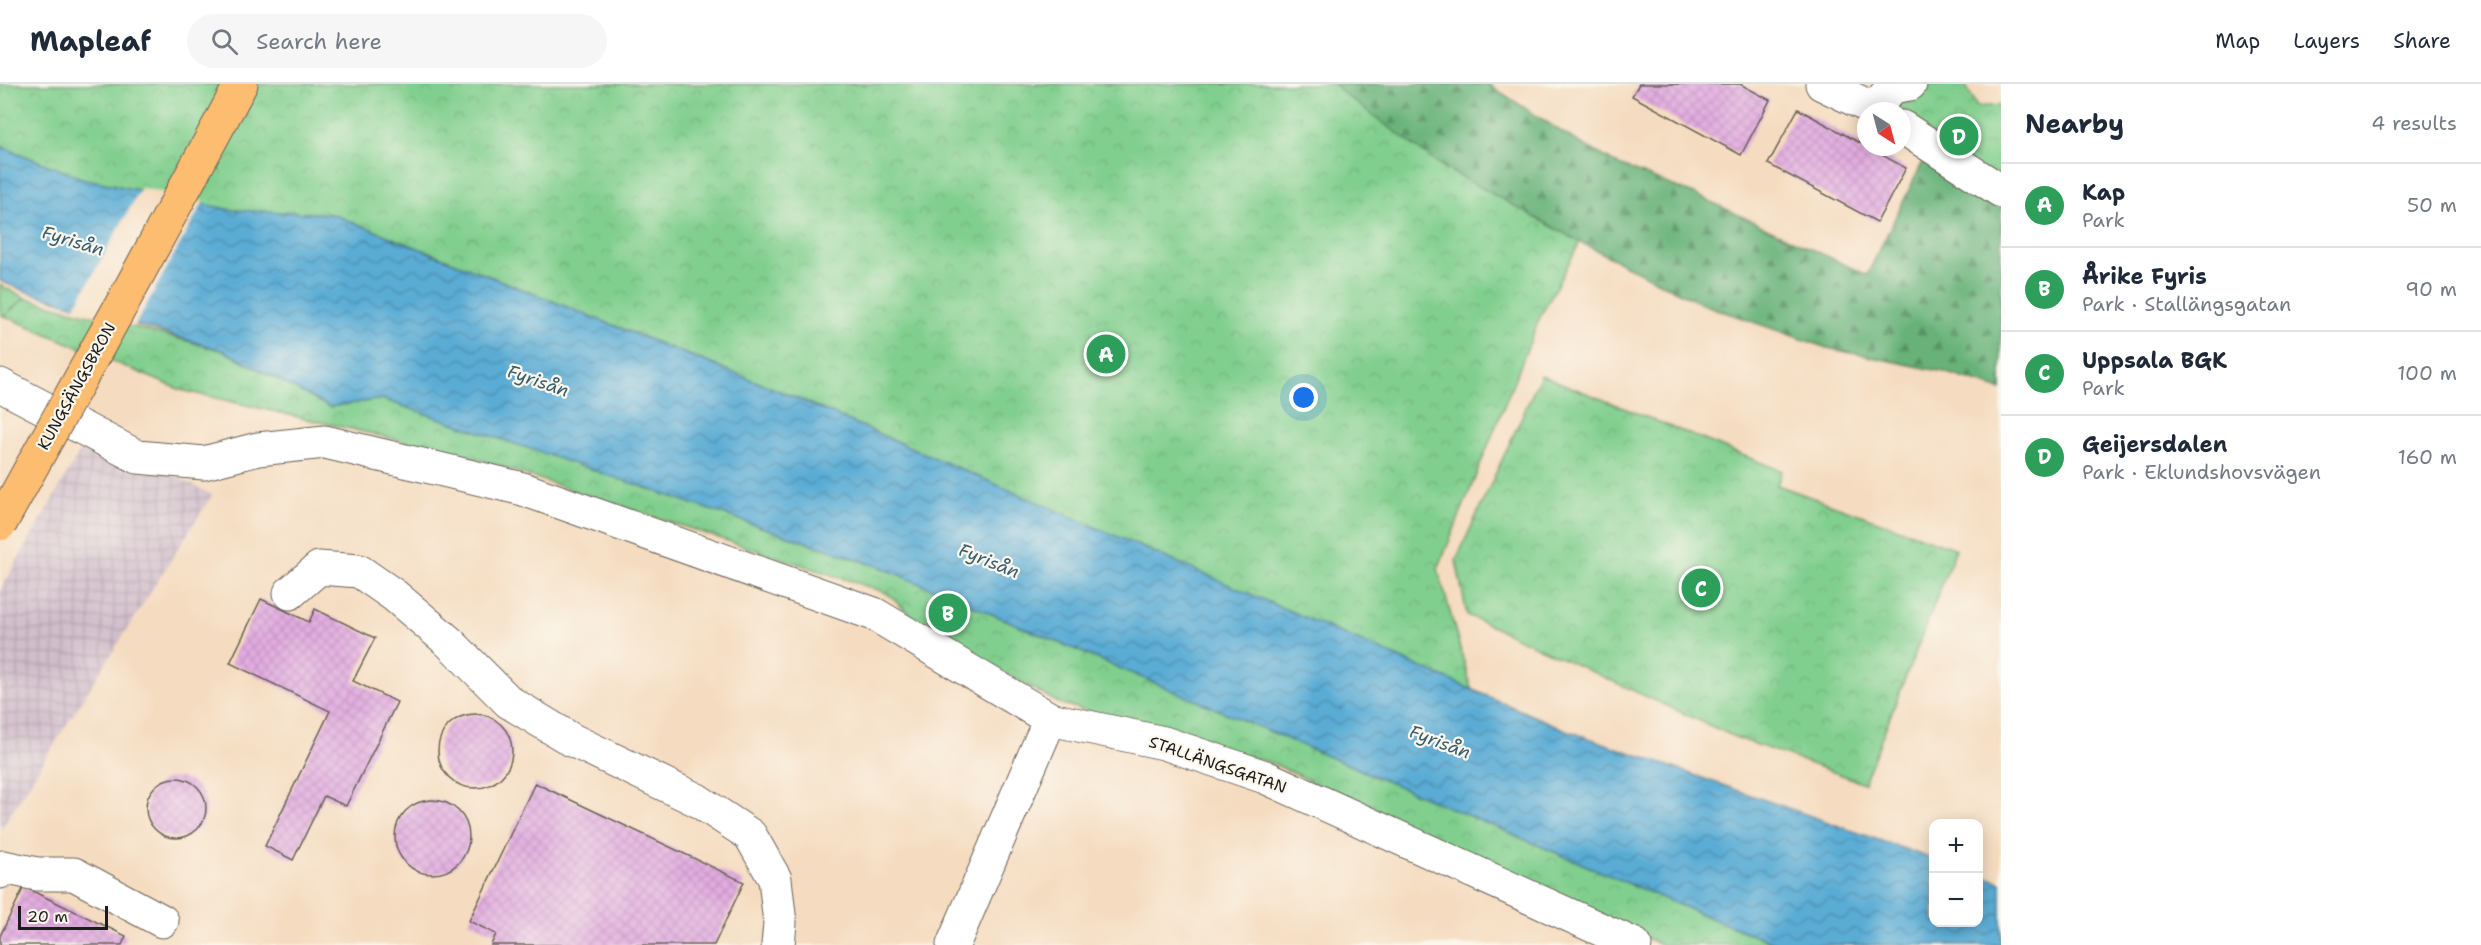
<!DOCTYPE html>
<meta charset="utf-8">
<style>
:root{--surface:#fff;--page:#f6f6f7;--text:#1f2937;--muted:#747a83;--line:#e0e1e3;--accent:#b45309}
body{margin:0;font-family:"Shantell Sans",sans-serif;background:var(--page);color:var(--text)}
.controls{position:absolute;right:18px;bottom:18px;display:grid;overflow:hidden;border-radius:12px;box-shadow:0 3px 15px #0003}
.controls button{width:54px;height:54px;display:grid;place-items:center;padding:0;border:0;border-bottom:2px solid var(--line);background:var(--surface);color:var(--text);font:30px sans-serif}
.compass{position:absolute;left:1857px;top:18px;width:54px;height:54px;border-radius:50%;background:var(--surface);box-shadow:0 3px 15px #0003;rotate:144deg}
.scale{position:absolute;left:18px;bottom:15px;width:90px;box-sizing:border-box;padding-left:6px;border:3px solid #1c1c1c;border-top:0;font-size:16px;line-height:21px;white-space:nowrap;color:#1c1c1c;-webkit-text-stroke:4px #fbf7ec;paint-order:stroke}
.you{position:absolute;left:1304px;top:314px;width:21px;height:21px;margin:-15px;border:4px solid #fff;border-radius:50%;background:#1a73e8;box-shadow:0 0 0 9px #1a73e833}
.badge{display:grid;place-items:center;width:39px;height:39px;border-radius:50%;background:var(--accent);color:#fff;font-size:20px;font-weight:700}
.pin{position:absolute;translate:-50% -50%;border:3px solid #fff;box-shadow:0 2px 6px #0006}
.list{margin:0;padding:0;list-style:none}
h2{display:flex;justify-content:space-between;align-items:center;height:78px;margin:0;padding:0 24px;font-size:26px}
h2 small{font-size:20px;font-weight:400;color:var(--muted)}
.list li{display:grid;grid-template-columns:39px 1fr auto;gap:18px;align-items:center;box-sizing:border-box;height:84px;padding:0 24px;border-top:2px solid var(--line)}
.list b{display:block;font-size:22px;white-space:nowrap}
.list p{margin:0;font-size:20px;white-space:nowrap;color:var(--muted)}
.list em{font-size:20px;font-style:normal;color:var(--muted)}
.icon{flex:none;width:33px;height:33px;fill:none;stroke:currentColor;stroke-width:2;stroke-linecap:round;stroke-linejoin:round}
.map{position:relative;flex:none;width:2001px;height:861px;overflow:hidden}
header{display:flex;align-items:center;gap:36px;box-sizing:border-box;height:84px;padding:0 30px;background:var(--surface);border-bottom:2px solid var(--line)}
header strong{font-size:28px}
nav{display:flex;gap:33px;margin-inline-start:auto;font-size:21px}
.search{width:420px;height:54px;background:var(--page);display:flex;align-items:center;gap:15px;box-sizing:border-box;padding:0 21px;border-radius:33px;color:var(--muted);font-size:22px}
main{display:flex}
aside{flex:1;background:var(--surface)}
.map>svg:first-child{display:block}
.industrial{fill:url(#industrial-grid)}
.grass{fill:#81cf8e;stroke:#4e7655;stroke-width:1.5}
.forest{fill:url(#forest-firs);stroke:#42674a;stroke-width:1.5}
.park{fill:url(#park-crowns);stroke:#4e7655;stroke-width:1.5}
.water{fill:url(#water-waves);stroke:#3b6478;stroke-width:1.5}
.pier{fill:#f5dcc0}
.building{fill:url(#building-cross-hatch)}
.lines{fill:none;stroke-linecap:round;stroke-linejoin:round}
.minor-casing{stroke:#685f55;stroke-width:35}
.major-casing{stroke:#685f55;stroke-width:35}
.minor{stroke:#fff;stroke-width:33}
.major{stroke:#fcbd6f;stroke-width:33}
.major-bridge-casing{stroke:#685f55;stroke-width:35;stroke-linecap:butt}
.major-bridge{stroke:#fcbd6f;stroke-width:33}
.labels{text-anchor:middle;stroke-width:4.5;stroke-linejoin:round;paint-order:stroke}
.street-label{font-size:16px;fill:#1c1c1c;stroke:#fbf7ec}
.water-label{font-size:18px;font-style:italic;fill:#385d6f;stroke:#fbf7ec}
</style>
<header>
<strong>Mapleaf</strong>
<div class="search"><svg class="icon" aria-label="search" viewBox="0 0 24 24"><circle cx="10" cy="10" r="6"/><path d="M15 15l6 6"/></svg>Search here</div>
<nav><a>Map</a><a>Layers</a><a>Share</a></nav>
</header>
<main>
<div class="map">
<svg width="2001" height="861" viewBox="0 0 2001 861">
<defs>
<pattern id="industrial-grid" width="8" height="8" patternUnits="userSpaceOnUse" patternTransform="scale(1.5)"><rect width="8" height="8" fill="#d1bdcb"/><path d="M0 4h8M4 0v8" fill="none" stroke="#b3a2ae"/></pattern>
<pattern id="forest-firs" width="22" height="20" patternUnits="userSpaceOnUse" patternTransform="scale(1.5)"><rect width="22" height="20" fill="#68b279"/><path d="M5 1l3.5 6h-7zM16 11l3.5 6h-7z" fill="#559062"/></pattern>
<pattern id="park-crowns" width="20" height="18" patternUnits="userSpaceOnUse" patternTransform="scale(1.5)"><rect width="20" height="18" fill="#81cf8e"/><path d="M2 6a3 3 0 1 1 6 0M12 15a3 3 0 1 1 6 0" fill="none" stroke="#6fb17a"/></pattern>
<pattern id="water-waves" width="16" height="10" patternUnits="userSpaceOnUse" patternTransform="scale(1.5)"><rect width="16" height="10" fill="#5aacd5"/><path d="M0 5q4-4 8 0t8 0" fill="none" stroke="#4a8bac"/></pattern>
<pattern id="building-cross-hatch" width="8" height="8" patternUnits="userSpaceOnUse" patternTransform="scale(1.5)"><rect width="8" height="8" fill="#e2ace0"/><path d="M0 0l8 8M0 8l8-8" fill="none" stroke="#c193c0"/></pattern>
</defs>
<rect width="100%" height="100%" fill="#fbf7ec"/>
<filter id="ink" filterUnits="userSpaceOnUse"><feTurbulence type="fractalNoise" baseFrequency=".0167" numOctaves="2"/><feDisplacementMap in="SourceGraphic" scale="12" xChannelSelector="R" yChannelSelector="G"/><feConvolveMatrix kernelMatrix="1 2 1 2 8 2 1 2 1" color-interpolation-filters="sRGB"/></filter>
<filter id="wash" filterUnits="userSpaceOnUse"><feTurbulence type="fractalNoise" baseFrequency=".008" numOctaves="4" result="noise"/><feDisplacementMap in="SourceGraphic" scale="24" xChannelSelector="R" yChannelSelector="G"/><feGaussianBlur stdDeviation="1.35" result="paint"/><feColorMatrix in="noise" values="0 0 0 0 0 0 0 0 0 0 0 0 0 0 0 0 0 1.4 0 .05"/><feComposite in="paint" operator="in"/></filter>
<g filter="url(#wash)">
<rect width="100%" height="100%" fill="#f5dcc0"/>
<!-- industrial -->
<path class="industrial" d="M91 348 212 411 0 746V507Z"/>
<!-- grass -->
<path class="grass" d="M0 201 25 214 4 232 0 230Z"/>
<!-- forest -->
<path class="forest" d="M1334 0H1488L1568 52 1619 81 1694 110 1867 191 1931 61 2001 107V306L1944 288 1827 264 1702 220 1580 158 1443 83 1344 10Z"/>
<!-- park -->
<g class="park">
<path d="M0 0H1334L1344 10 1443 83 1580 158 1540 233 1438 485 1472 607 782 308 332 130 231 126 81 94 0 62Z"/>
<path d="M1910 0H1965L1977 23 2001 21V107L1902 27H1878Z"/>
<path d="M25 214 224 267 329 323 382 315 883 484 1715 836 1781 861H1662L1274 680 1059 619 929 549 887 509 468 372 181 306 4 232Z"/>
<path d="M1541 291 1782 387 1777 401 1956 465 1864 699 1735 653 1467 531 1456 476Z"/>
</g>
<!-- water -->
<path class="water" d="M0 62 81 94 231 126 332 130 782 308 1566 646 1933 775 1934 838H1978L1979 791 2001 798V861H1781L1715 836 883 484 382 315 329 323 224 267 25 207 0 197Z"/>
<!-- pier -->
<path class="pier" d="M141 104 204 117 134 243 74 225Z"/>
<g id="blocks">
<!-- building -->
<g class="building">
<path d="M1639 0H1740L1770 16 1741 71 1632 12Z"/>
<path d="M1798 25 1906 84 1877 138 1768 80Z"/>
<path d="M261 515 309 538 315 525 375 554 353 597 397 618 346 722 324 712 293 776 265 762 330 627 230 579Z"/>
<circle cx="475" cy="667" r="37"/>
<circle cx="176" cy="724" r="30"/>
<path d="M535 699 744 798 714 861H491L496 850 469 837Z"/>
<circle cx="432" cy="753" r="37"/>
<path d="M24 803 126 852 122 861H0V852Z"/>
</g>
</g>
</g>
<g filter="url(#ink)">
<use href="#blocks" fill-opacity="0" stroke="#685f55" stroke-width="1.5"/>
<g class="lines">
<defs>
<g id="minor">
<path d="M1822 0 1878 27"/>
<path d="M1875 25 1892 3 1910 0"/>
<path d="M1902 43 2001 107"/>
<path d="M0 301 138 373 204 379 258 365 325 358 523 405 874 530 1050 635 1164 659 1265 693 1635 861"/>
<path d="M290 509 319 484 359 487 395 512 449 558 509 618 572 656 697 716 750 751 775 795 780 839 778 861"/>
<path d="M0 788 3 783 37 790H74L162 837"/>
<path d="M953 861 1050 635"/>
</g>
<path id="major" d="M124 216 241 0"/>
</defs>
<!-- minor casing -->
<use href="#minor" class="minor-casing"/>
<!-- major casing -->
<use href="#major" class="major-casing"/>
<!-- minor -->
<use href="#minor" class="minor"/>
<!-- major -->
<use href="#major" class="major"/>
<defs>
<path id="major-bridge" d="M0 440 124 216"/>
</defs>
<!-- major-bridge casing -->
<use href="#major-bridge" class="major-bridge-casing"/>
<!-- major-bridge -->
<use href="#major-bridge" class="major-bridge"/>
</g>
</g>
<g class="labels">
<!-- street labels -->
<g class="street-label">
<text transform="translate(76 302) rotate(-61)" y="6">KUNGSÄNGSBRON</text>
<text transform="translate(1218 680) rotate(19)" y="6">STALLÄNGSGATAN</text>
</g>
<!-- water labels -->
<g class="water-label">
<text transform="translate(73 157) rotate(17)" y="6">Fyrisån</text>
<text transform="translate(538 297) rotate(19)" y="6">Fyrisån</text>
<text transform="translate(989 477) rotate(22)" y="6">Fyrisån</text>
<text transform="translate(1440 658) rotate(21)" y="6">Fyrisån</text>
</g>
</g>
</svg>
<div class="controls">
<button>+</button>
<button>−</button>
</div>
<svg class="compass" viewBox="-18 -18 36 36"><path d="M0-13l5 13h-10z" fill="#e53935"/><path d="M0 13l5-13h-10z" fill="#747a83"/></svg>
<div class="scale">20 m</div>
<div class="you"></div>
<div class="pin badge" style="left:1106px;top:270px;background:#2e9e5b">A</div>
<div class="pin badge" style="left:948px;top:529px;background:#2e9e5b">B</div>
<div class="pin badge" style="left:1701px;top:504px;background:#2e9e5b">C</div>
<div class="pin badge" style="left:1959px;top:52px;background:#2e9e5b">D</div>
</div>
<aside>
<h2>Nearby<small>4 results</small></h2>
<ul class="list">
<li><span class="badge" style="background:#2e9e5b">A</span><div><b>Kap</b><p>Park</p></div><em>50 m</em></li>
<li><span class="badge" style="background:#2e9e5b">B</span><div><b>Årike Fyris</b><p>Park · Stallängsgatan</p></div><em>90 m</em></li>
<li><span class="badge" style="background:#2e9e5b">C</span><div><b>Uppsala BGK</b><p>Park</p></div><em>100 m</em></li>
<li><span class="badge" style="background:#2e9e5b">D</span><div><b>Geijersdalen</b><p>Park · Eklundshovsvägen</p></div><em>160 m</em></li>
</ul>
</aside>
</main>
